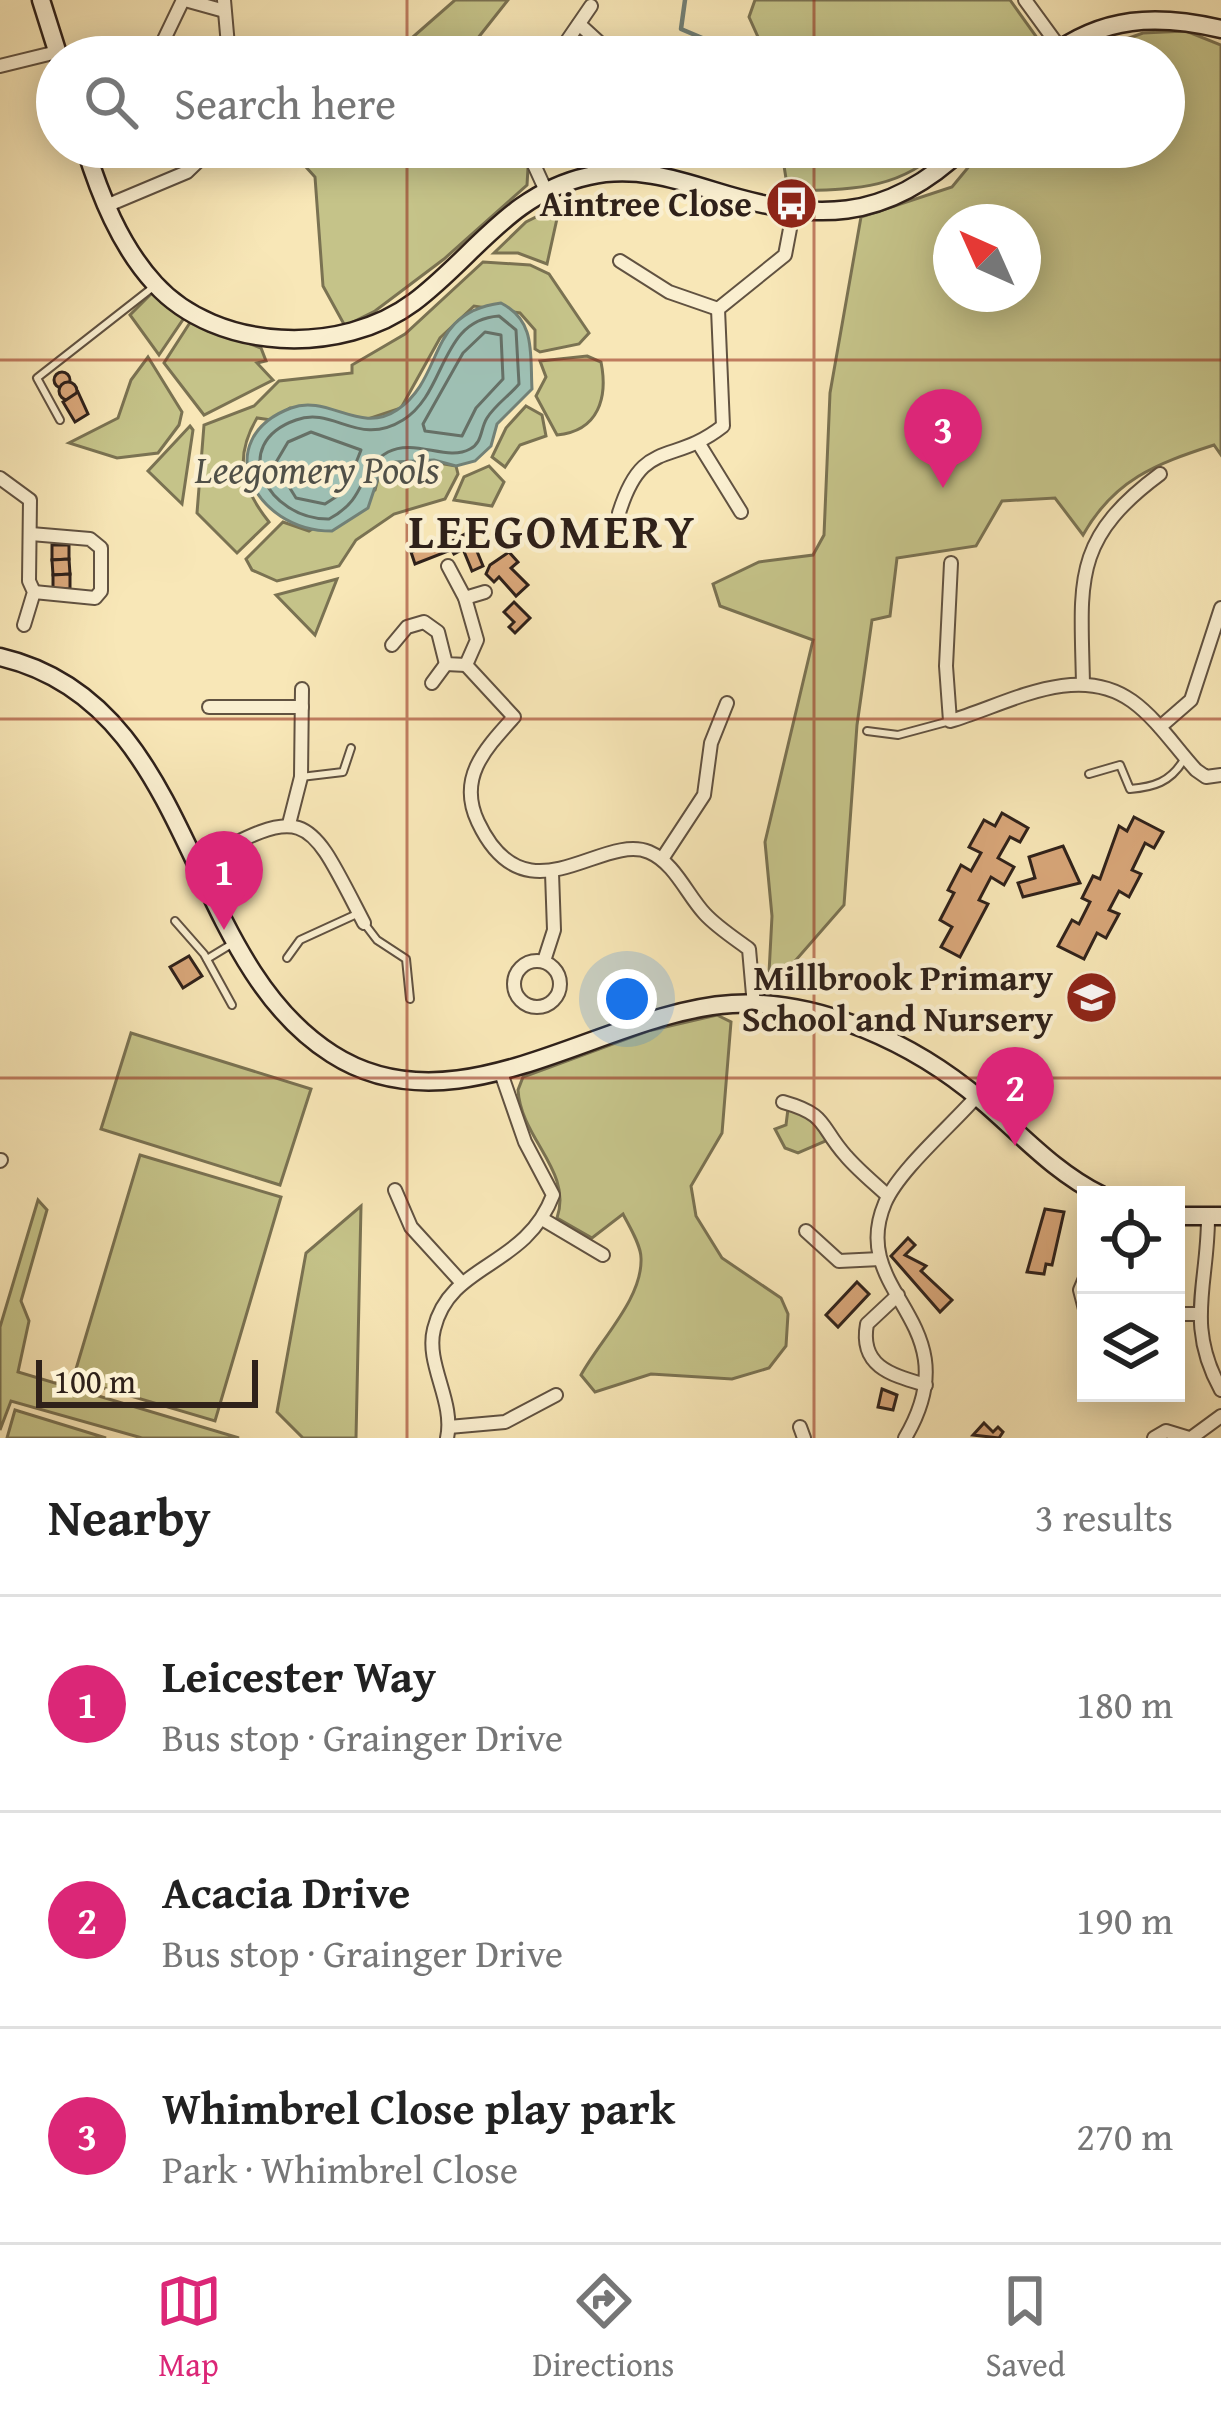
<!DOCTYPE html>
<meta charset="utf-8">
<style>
:root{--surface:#fff;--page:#f2f2f2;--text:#222;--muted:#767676;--line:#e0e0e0;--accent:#db2777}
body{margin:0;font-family:"Gentium Book Plus",serif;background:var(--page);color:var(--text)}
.controls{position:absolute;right:36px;bottom:36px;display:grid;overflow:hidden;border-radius:0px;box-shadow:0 6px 30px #0003}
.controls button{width:108px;height:108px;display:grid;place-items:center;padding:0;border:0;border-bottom:3px solid var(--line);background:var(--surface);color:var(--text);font:60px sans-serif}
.compass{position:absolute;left:933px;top:204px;width:108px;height:108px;border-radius:50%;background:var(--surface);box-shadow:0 6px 30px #0003;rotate:315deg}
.scale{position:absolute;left:36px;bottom:30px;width:222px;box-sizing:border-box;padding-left:12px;border:6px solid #2f211a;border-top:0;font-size:33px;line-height:42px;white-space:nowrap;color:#2f211a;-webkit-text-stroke:9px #faefd0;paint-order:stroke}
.you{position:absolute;left:627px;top:999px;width:42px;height:42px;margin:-30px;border:9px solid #fff;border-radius:50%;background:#1a73e8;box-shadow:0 0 0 18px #1a73e833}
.badge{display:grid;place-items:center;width:78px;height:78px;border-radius:50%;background:var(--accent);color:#fff;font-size:39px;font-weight:700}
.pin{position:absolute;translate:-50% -99px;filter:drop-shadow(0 3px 6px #0008)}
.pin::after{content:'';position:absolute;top:63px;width:42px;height:36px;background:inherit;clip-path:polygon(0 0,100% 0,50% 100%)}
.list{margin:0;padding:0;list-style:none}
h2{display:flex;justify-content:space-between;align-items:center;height:156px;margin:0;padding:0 48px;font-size:51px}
h2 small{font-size:39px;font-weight:400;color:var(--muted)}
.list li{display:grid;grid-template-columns:78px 1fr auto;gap:36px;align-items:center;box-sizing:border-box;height:216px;padding:0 48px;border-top:3px solid var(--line)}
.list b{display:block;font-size:45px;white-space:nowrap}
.list p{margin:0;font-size:39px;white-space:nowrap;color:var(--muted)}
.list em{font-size:39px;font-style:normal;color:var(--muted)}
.icon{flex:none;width:66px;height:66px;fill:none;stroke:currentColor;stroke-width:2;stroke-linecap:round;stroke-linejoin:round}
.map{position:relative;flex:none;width:1221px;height:1438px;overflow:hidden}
.search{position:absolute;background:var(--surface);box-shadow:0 6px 30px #0003;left:36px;right:36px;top:36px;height:132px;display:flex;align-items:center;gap:30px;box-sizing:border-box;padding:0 42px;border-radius:66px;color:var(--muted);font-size:45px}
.sheet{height:804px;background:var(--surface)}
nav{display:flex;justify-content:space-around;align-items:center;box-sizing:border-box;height:168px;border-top:3px solid var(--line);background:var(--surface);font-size:33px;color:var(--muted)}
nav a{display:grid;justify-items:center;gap:6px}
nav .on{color:var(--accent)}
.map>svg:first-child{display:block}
.green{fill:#c5c389;stroke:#7a7252;stroke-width:3;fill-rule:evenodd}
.water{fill:#9ebfb3;stroke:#728076;stroke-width:3}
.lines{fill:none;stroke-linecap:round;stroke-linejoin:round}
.shore{stroke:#667066;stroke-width:3}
.stream{stroke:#728076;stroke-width:4.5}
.building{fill:#d8a679;stroke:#2f211a;stroke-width:3}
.lane-casing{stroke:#615241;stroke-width:10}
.street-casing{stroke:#615241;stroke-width:16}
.secondary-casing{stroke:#2f211a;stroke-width:21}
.lane{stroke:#faefd0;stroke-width:6}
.street{stroke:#faefd0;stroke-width:12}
.secondary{stroke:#faefd0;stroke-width:16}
.grid{fill:none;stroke:#8f2418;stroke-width:3;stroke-opacity:0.55}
.labels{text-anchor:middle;stroke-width:9;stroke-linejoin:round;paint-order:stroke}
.poi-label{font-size:36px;font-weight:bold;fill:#2f211a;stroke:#faefd0;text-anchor:end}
.water-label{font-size:39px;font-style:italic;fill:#505048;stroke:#faefd0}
.district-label{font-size:48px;font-weight:bold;letter-spacing:3px;fill:#2f211a;stroke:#faefd0}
</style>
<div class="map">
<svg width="1221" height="1438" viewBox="0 0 1221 1438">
<rect width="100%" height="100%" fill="#f8e7b7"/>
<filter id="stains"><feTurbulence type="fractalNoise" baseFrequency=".00167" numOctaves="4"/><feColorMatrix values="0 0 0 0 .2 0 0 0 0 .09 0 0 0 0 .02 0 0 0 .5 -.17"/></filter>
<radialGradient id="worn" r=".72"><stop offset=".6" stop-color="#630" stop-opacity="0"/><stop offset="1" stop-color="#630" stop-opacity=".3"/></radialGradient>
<!-- green -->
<g class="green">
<path d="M455 0H508L470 48 479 57H390Z"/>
<path d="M755 0H1010L1040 42 1027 57H767L749 17Z"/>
<path d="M1186 31 1221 45V455L1214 445C1155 464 1114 480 1083 535L1055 498 1002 501 976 546 897 558 890 616 872 620 857 725 844 905 768 992 772 916 765 842 813 640 720 606 713 584 759 562 813 555 824 535 830 393 861 217 952 187 985 147H1164V57H1075L1143 33ZM951 222H1023V294H951Z"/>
<path d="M308 147H518L528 168 527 185 444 259 375 311 345 326 323 286 315 177 297 157Z"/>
<path d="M781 147H943C899 192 847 189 788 191Z"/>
<path d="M560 205 547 264 518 253H494L526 222Z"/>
<path d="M483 262 530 265 549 274 589 333 579 344 540 352 535 349V330L520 313 474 306 440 338 401 408 365 420 290 408 271 420 257 418C234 457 241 487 269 522L237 553 197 513 204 425 254 406 279 381 352 373V365L405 334Z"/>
<path d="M152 293 184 318 159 355 130 315Z"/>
<path d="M191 321 261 348 266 361 257 363 273 380 204 415 164 363Z"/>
<path d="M587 356 601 362C608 397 599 431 557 435L536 396 546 377 540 361Z"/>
<path d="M148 357 182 412 179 425 158 453 117 458 69 443 118 418 131 380Z"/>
<path d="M526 406 542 415 546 436 520 445 505 467 492 457 506 428Z"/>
<path d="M190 426 193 430 182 504 148 471Z"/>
<path d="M409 458 456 466 458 474 445 499 394 514 356 540 339 566 277 581 252 570 246 559 283 522 309 531 375 490 379 475Z"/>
<path d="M489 466 504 482 492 506 454 500 464 477Z"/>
<path d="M337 579 315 635 276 595Z"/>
<path d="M717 1015 731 1022 722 1133 691 1186 696 1216 722 1258 781 1298 788 1314 786 1346 769 1368 732 1379 651 1374 595 1392 581 1375C600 1340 643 1298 641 1258 641 1245 629 1226 623 1214L592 1238 557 1218C573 1171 521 1139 518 1090L523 1077 648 1031Z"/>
<path d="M131 1033 311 1089 280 1185 101 1129Z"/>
<path d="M788 1109 807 1114 828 1140 798 1153 785 1148 775 1129 786 1125Z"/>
<path d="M140 1155 281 1197 215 1421 73 1379Z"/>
<path d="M38 1200 47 1210 21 1301 29 1321 18 1372 239 1438H142L11 1401 0 1430V1327Z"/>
<path d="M361 1206 356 1438H303L277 1412 306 1253Z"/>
<path d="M15 1410 106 1438H7Z"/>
</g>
<!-- water -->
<path class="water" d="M501 303C536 321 530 353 532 389L497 424 491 446 475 461 456 466 434 460 395 462 379 475 368 508 332 531C253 531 209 439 291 408 328 394 360 435 397 410 446 377 425 313 501 303Z"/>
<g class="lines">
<!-- shore -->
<g class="shore">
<path d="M499 316 516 330 519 384C510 395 495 405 487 418 480 429 483 442 470 449 447 462 415 438 388 452 356 470 370 497 329 519 268 520 227 444 296 420 334 406 358 448 403 420 447 393 439 320 499 316Z"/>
<path d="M485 332 501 335 503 379 476 408 462 436 425 431 423 424 463 353Z"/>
<path d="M311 432 361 450 345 491 325 504 296 498 275 464 288 442Z"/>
</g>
<!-- stream -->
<path class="stream" d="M685 0 681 29 747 57"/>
</g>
<!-- building -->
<g class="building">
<circle cx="62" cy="380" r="8"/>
<circle cx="68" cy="391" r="9"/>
<path d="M78 392 88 414 75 422 63 402Z"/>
<path d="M465 534 471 545 454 554 448 543Z"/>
<path d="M446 538 451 550 415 564 411 552Z"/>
<path d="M474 544 483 566 472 571 463 549Z"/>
<path d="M52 545H69V559L52 560Z"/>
<path d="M509 552 518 562 511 568 528 585 516 596 499 577 494 582 486 574 490 565Z"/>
<path d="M69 559 70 574 53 575 52 560Z"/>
<path d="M70 574V589H53V575Z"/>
<path d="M514 602 530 618 515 633 509 627 514 622 504 612Z"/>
<path d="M1002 813 1028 828 1020 842 1010 837 998 858 1014 867 1004 885 991 877 979 900 988 904 960 957 941 947 952 927 940 920 954 893 948 890 961 865 971 871 981 853 969 847 984 820 995 826Z"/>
<path d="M1134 817 1163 832 1154 848 1145 843 1132 870 1141 874 1129 897 1119 891 1109 910 1119 914 1106 938 1097 933 1084 959 1058 946 1072 920 1079 924 1090 902 1082 898 1093 876 1100 879 1119 826 1127 831Z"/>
<path d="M1063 846 1080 883 1023 897 1018 883 1035 878 1029 857Z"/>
<path d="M189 956 202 976 183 988 170 967Z"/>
<path d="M1045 1209 1064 1212 1052 1265 1046 1264 1044 1274 1027 1272Z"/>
<path d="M908 1238 915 1245 905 1255 926 1266 921 1271 952 1300 940 1312 891 1256Z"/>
<path d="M857 1282 869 1294 838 1327 826 1315Z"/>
<path d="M882 1389 897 1395 893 1410 878 1407Z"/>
<path d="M984 1423 993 1432 998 1427 1003 1432 999 1438 973 1435Z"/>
</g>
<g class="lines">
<defs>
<g id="lane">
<path d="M60 420 37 378 152 288"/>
<path d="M867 731 898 735 950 721"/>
<path d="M1089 774 1120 765 1130 789C1154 787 1170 782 1183 761"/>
<path d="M301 777 343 772 351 748"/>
<path d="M175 921 204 954 232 1005"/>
<path d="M364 923 377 940 406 959 410 999"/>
<path d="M287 958 300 940 359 913"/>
<path d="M207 959 235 942"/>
</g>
<g id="street">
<path d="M185 0 221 10"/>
<path d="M224 0 229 57"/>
<path d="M1025 0 1060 48"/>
<path d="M579 24 615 57"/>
<path d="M158 52 183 0"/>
<path d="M556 57 591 6"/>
<path d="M0 66 57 52"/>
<path d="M526 147 546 191"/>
<path d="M106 206 187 172 213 147"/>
<path d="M620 261 669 292 718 309"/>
<path d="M699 444 741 512"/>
<path d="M0 478 30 500 29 581 34 592 24 625"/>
<path d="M619 513C643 436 671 467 723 426L718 309 785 255 793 213"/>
<path d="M31 534 90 539 101 548V591L95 598 34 592"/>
<path d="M951 563 946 666 950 721C1006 705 1076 661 1132 701 1157 719 1175 747 1196 770L1206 777 1221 775"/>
<path d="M448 566 465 598 477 640 466 665 514 717C485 749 457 778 478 822 526 924 601 832 649 852 675 863 687 895 705 914 717 927 734 938 749 949L754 1006"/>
<path d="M465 598 485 592"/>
<path d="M392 645 407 627 424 622 438 632 446 664 466 665"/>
<path d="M432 683 446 664"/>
<path d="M1083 684C1081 582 1071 540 1160 474"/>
<path d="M209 707H302"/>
<path d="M1160 727 1191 700 1221 608"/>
<path d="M289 824 301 777 302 689"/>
<path d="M662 859 704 795 711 743 727 703"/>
<path d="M198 863C309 801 308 815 364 923"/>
<circle cx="537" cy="984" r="23"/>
<path d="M544 961 554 930 552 873"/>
<path d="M783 1102C829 1115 819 1126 846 1156 858 1170 874 1183 888 1196"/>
<path d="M0 1161 1 1160"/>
<path d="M395 1190 411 1227 462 1283"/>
<path d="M1208 1218C1208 1285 1185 1325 1221 1390"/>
<path d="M544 1220 603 1255"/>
<path d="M806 1231 839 1261 880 1259"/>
<path d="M1086 1276 1080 1290 1086 1313"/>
<path d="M898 1295 867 1324C859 1367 892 1375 926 1385"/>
<path d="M1176 1314H1197"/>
<path d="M449 1427 505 1422 556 1395"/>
<path d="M800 1427 804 1438"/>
<path d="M447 1438C455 1401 425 1364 434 1329 450 1262 525 1269 553 1195L525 1142 500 1070"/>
<path d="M905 1438C974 1321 846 1295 885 1203 899 1170 952 1125 977 1096"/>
<path d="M1154 1438 1166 1431 1189 1438"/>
<path d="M1191 1438 1221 1416"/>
</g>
<g id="secondary">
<path d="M41 0 59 57"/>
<path d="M1049 57C1103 16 1157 14 1221 29"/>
<path d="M85 147C100 195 120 246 155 284 217 352 342 356 414 302 474 257 510 193 589 176 632 166 673 178 714 191 814 222 885 224 965 147"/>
<path d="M0 657C197 703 181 958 332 1054 458 1135 602 1012 732 1004 820 999 915 1044 981 1100 1020 1133 1054 1172 1101 1195"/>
<path d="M1176 1216H1221"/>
</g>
</defs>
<!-- lane casing -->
<use href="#lane" class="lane-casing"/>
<!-- street casing -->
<use href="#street" class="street-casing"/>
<!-- secondary casing -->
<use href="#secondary" class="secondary-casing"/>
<!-- lane -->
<use href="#lane" class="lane"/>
<!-- street -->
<use href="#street" class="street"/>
<!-- secondary -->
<use href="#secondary" class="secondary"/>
</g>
<!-- grid -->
<path class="grid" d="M407 0V57M814 0V57M407 147V1438M814 147V1438M0 360H1221M0 719H1221M0 1078H1221"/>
<!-- icons -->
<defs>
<symbol id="bus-disc" viewBox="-11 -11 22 22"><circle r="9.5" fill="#8f2418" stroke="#faefd0"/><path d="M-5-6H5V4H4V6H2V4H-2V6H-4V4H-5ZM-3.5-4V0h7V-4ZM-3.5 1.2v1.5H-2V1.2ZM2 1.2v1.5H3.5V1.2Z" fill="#fff"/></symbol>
<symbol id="school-disc" viewBox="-11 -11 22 22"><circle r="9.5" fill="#8f2418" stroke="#faefd0"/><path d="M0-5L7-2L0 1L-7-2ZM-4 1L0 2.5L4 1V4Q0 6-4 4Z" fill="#fff"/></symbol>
</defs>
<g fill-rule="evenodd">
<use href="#bus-disc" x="762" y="174" width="59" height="59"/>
<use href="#school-disc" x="1062" y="968" width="59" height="59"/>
</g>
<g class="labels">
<!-- poi labels -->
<g class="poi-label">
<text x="752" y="216">Aintree Close</text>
<text x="1053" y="990">Millbrook Primary<tspan x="1053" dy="41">School and Nursery</tspan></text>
</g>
<!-- water labels -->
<g class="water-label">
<text x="317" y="483">Leegomery Pools</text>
</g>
<!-- district labels -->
<g class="district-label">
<text x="553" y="548">LEEGOMERY</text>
</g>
</g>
<rect width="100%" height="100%" filter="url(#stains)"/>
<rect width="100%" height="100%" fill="url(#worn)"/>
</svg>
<div class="controls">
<button><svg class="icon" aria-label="locate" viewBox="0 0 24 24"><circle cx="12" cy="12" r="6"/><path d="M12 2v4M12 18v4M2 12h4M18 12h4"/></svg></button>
<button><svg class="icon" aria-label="layers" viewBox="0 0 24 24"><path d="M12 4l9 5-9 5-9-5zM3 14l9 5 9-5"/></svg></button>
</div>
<svg class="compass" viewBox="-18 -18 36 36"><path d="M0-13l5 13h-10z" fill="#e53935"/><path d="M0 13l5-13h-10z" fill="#767676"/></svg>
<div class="scale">100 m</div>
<div class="you"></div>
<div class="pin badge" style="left:224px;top:930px">1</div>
<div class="pin badge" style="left:1015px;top:1146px">2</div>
<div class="pin badge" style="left:943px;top:488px">3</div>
<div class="search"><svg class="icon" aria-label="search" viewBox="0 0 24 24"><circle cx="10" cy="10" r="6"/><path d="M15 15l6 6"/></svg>Search here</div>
</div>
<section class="sheet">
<h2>Nearby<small>3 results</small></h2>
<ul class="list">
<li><span class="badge">1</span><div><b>Leicester Way</b><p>Bus stop · Grainger Drive</p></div><em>180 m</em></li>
<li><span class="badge">2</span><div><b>Acacia Drive</b><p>Bus stop · Grainger Drive</p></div><em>190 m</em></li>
<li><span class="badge">3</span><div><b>Whimbrel Close play park</b><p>Park · Whimbrel Close</p></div><em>270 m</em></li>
</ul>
</section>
<nav>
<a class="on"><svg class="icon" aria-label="map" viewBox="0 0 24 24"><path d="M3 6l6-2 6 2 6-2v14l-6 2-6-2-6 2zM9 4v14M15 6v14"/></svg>Map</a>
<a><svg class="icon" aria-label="directions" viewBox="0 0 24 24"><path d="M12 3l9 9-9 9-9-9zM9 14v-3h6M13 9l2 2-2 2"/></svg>Directions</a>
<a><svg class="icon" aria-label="saved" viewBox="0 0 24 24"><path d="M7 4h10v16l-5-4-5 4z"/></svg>Saved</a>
</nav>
